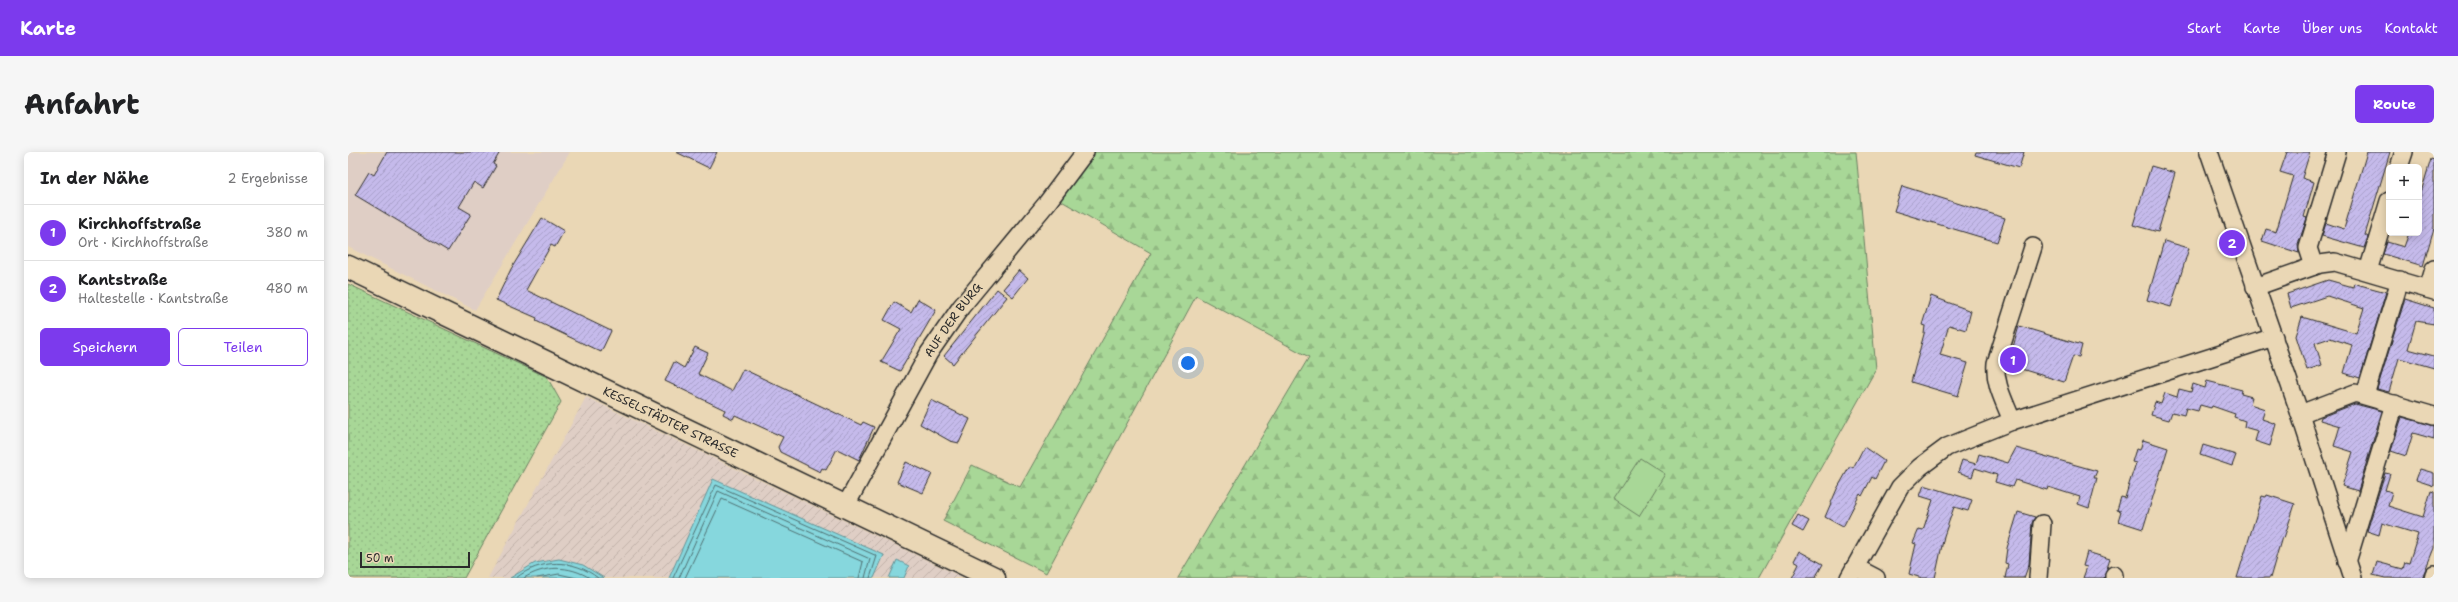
<!DOCTYPE html>
<html lang="de">
<meta charset="utf-8">
<style>
:root{--surface:#fff;--page:#f6f6f6;--text:#202124;--muted:#757577;--line:#e0e0e0;--accent:#7c3aed}
body{margin:0;font-family:"Shantell Sans",sans-serif;background:var(--page);color:var(--text)}
.controls{position:absolute;right:12px;top:12px;display:grid;overflow:hidden;border-radius:6px;box-shadow:0 2px 10px #0003}
.controls button{width:36px;height:36px;display:grid;place-items:center;padding:0;border:0;border-bottom:1px solid var(--line);background:var(--surface);color:var(--text);font:20px sans-serif}
.scale{position:absolute;left:12px;bottom:10px;width:110px;box-sizing:border-box;padding-left:4px;border:2px solid #2b2b2b;border-top:0;font-size:11px;line-height:14px;white-space:nowrap;color:#2b2b2b;-webkit-text-stroke:3px #ead7b5;paint-order:stroke}
.you{position:absolute;left:840px;top:211px;width:14px;height:14px;margin:-10px;border:3px solid #fff;border-radius:50%;background:#1a73e8;box-shadow:0 0 0 6px #1a73e833}
.badge{display:grid;place-items:center;width:26px;height:26px;border-radius:50%;background:var(--accent);color:#fff;font-size:13px;font-weight:700}
.pin{position:absolute;translate:-50% -50%;border:2px solid #fff;box-shadow:0 1px 4px #0006}
.list{margin:0;padding:0;list-style:none}
h2{display:flex;justify-content:space-between;align-items:center;height:52px;margin:0;padding:0 16px;font-size:17px}
h2 small{font-size:13px;font-weight:400;color:var(--muted)}
.list li{display:grid;grid-template-columns:26px 1fr auto;gap:12px;align-items:center;box-sizing:border-box;height:56px;padding:0 16px;border-top:1px solid var(--line)}
.list b{display:block;font-size:15px;white-space:nowrap}
.list p{margin:0;font-size:13px;white-space:nowrap;color:var(--muted)}
.list em{font-size:13px;font-style:normal;color:var(--muted)}
.actions{display:flex;gap:8px;padding:12px 16px}
.actions a{flex:1;padding:9px 0;border:1px solid var(--accent);border-radius:6px;text-align:center;font-size:14px;color:var(--accent)}
.actions .main{background:var(--accent);color:#fff}
.map{position:relative;flex:none;width:2086px;height:426px;overflow:hidden;border-radius:6px}
header{display:flex;align-items:center;gap:24px;box-sizing:border-box;height:56px;padding:0 20px;background:var(--accent);color:#fff}
header strong{font-size:19px}
nav{display:flex;gap:22px;margin-inline-start:auto;font-size:14px}
.intro{display:flex;align-items:center;justify-content:space-between;box-sizing:border-box;height:96px;padding:0 24px}
h1{margin:0;font-size:28px}
.button{padding:10px 18px;border-radius:6px;background:var(--accent);color:#fff;font-size:14px;font-weight:700}
main{display:flex;gap:24px;padding:0 24px}
aside{flex:1;background:var(--surface);border-radius:6px;box-shadow:0 2px 10px #0003}
.map>svg:first-child{display:block}
.built{fill:#dfcec5}
.industrial{fill:url(#industrial-furrows)}
.grass{fill:url(#grass-dots);stroke:#6a8161}
.forest{fill:url(#forest-firs);stroke:#6a8161}
.park{fill:#a8d797;stroke:#6a8161}
.water{fill:#86d7dd;stroke:#629296}
.lines{fill:none;stroke-linecap:round;stroke-linejoin:round}
.shore{stroke:#4f7072;stroke-width:1}
.building{fill:url(#building-hatch);stroke:#2b2b2b}
.street-casing{stroke:#2b2b2b;stroke-width:20}
.secondary-casing{stroke:#2b2b2b;stroke-width:25}
.street{stroke:#ead7b5;stroke-width:17}
.secondary{stroke:#ead7b5;stroke-width:22}
.labels{text-anchor:middle;stroke-width:3;stroke-linejoin:round;paint-order:stroke}
.street-label{font-size:12px;fill:#2b2b2b;stroke:#ead7b5}
</style>
<header>
<strong>Karte</strong>
<nav><a>Start</a><a>Karte</a><a>Über uns</a><a>Kontakt</a></nav>
</header>
<div class="intro"><h1>Anfahrt</h1><a class="button">Route</a></div>
<main>
<aside>
<h2>In der Nähe<small>2 Ergebnisse</small></h2>
<ul class="list">
<li><span class="badge">1</span><div><b>Kirchhoffstraße</b><p>Ort · Kirchhoffstraße</p></div><em>380 m</em></li>
<li><span class="badge">2</span><div><b>Kantstraße</b><p>Haltestelle · Kantstraße</p></div><em>480 m</em></li>
</ul>
<div class="actions"><a class="main">Speichern</a><a>Teilen</a></div>
</aside>
<div class="map">
<svg width="2086" height="426" viewBox="0 0 2086 426">
<defs>
<pattern id="industrial-furrows" width="10" height="10" patternUnits="userSpaceOnUse"><rect width="10" height="10" fill="#dfcec5"/><path d="M-1 1l2-2M0 10L10 0M9 11l2-2" fill="none" stroke="#c0b1a9"/></pattern>
<pattern id="grass-dots" width="8" height="8" patternUnits="userSpaceOnUse"><rect width="8" height="8" fill="#a8d797"/><path d="M2 2h.1M6 6h.1" fill="none" stroke="#91b982" stroke-width="1.8" stroke-linecap="round"/></pattern>
<pattern id="forest-firs" width="22" height="20" patternUnits="userSpaceOnUse"><rect width="22" height="20" fill="#a8d797"/><path d="M5 1l3.5 6h-7zM16 11l3.5 6h-7z" fill="#91b982"/></pattern>
<pattern id="building-hatch" width="6" height="6" patternUnits="userSpaceOnUse"><rect width="6" height="6" fill="#c5baeb"/><path d="M-1 1l2-2M0 6l6-6M5 7l2-2" fill="none" stroke="#a9a0ca"/></pattern>
</defs>
<rect width="100%" height="100%" fill="#ead7b5"/>
<filter id="ink" filterUnits="userSpaceOnUse"><feTurbulence type="fractalNoise" baseFrequency=".025" numOctaves="2"/><feDisplacementMap in="SourceGraphic" scale="8" xChannelSelector="R" yChannelSelector="G"/><feConvolveMatrix kernelMatrix="1 2 1 2 8 2 1 2 1" color-interpolation-filters="sRGB"/></filter>
<g filter="url(#ink)">
<!-- built -->
<path class="built" d="M0 0H222L127 158 0 95Z"/>
<!-- industrial -->
<path class="industrial" d="M238 245 616 426H140Z"/>
<!-- grass -->
<path class="grass" d="M0 132 199 225 213 250 116 426H0Z"/>
<!-- forest -->
<path class="forest" d="M737 0H1508L1528 217 1411 426H830L961 205 848 144 698 421 595 369 624 313 672 335 803 101 705 44Z"/>
<!-- park -->
<path class="park" d="M1292 306 1317 322 1291 364 1265 347Z"/>
<!-- water -->
<g class="water">
<path d="M365 327 536 403 526 426H321Z"/>
<path d="M211 407 235 413 256 426H162L187 411Z"/>
<path d="M549 408 561 414 556 426H541Z"/>
</g>
<g class="lines">
<!-- shore -->
<g class="shore">
<path d="M168 426C192 407 225 406 250 426"/>
<path d="M176 426C197 413 221 413 242 426"/>
<path d="M189 426 211 422 229 426"/>
<path d="M325 426 368 333 529 404 522 426"/>
<path d="M331 426 370 339 522 407 517 426"/>
<path d="M337 426 374 347 515 410 511 426"/>
</g>
</g>
<!-- building -->
<g class="building">
<path d="M39 0H152L145 12 148 14 135 36 126 30 111 55 123 62 100 99 7 43 21 20 26 23Z"/>
<path d="M328 0H369L361 16Z"/>
<path d="M1628 0H1676L1671 16 1627 3Z"/>
<path d="M1939 0H1962L1954 26 1966 30 1956 65 1959 66 1950 93 1951 101 1914 89 1918 77 1928 80 1945 24 1932 20Z"/>
<path d="M2019 0H2042L2017 83 2020 85 2016 96 1974 84 1978 71 1996 77Z"/>
<path d="M2083 7 2086 8V76L2075 114 2035 102 2039 90 2056 95 2061 81H2071V47Z"/>
<path d="M1803 14 1827 21 1810 80 1785 73Z"/>
<path d="M1554 34 1657 66 1649 90 1546 59Z"/>
<path d="M194 66 216 79 207 95 203 93 178 138 263 179 253 200 188 169 189 166 148 148 163 117Z"/>
<path d="M1816 89 1841 96 1823 155 1799 148Z"/>
<path d="M671 118 680 126 665 145 655 137Z"/>
<path d="M1980 128 2005 135 2006 131 2012 133 2038 140 2012 226 1996 221 2004 193 1982 186 1967 191 1974 213 1959 218 1948 184 1954 165 2008 181 2016 156 1979 144 1943 156 1939 142Z"/>
<path d="M649 137 659 145 605 212 596 204Z"/>
<path d="M1583 144 1623 159 1618 178 1601 173 1592 203 1620 211 1610 244 1563 230 1576 182 1577 174 1574 173Z"/>
<path d="M570 147 588 158 552 219 533 210 553 177 536 168 546 150 563 160Z"/>
<path d="M2057 147 2086 156V172L2068 169 2060 197 2086 204V216L2051 206 2041 240 2029 237Z"/>
<path d="M1671 174 1734 193 1731 205 1725 204 1716 230 1660 213Z"/>
<path d="M347 195 360 201 350 222 384 239 395 217 513 273 515 270 526 275 511 308 489 297 478 318 474 316 472 320 432 300 430 295 435 285 387 263 385 267 375 262 377 258 317 229 326 210 336 216Z"/>
<path d="M1859 229 1894 238 1893 242 1904 245 1902 252 1917 257 1914 267 1928 272 1922 294 1907 289 1910 279 1896 275 1897 269 1886 265 1887 262 1864 254 1863 256 1852 253 1850 259 1838 256 1836 263 1824 260 1821 268 1803 263 1807 250 1813 252 1817 241 1829 245 1831 237 1843 240 1845 232 1857 236Z"/>
<path d="M583 248 622 267 611 291 602 289 572 272Z"/>
<path d="M2007 252 2034 259 2010 339 1994 334 2005 300 1986 294 1992 274 1972 268 1973 265Z"/>
<path d="M2054 265 2086 274V287L2065 281 2058 304 2043 299Z"/>
<path d="M1795 288 1820 296 1795 377 1770 369 1773 359 1769 358 1773 345 1777 346 1782 329 1788 311 1784 310 1788 297 1792 298Z"/>
<path d="M1855 293 1888 303 1884 314 1852 303Z"/>
<path d="M1516 295 1536 309 1527 327 1524 325 1514 344 1512 342 1495 375 1477 365 1489 337 1502 314 1505 316Z"/>
<path d="M1668 296 1749 319 1746 326H1749L1741 356 1730 352 1732 345 1700 335 1699 338 1667 328 1664 335 1647 330 1649 323 1627 316 1624 325 1610 320 1614 308 1628 312 1631 302 1660 311Z"/>
<path d="M558 310 584 322 575 341 549 330Z"/>
<path d="M2072 317 2086 321V334L2068 328Z"/>
<path d="M2037 321 2042 322 2037 338 2044 340 2040 354 2075 365 2083 339 2086 340V396L2074 426H2037L2025 423 2029 410 2055 417 2057 410 2061 411 2070 382 2034 371 2031 383 2019 379Z"/>
<path d="M1576 333 1624 348 1620 359 1606 355 1596 384 1587 426H1574L1561 422 1568 392 1565 391 1571 377 1575 378 1585 348 1572 344Z"/>
<path d="M1919 343 1947 352 1936 386 1934 385 1922 426H1889L1914 344 1918 345Z"/>
<path d="M1670 360 1687 365 1684 371 1681 412 1676 426H1657L1660 412 1657 411 1659 396Z"/>
<path d="M1450 363 1461 369 1455 380 1444 374Z"/>
<path d="M1451 399 1475 412 1467 426H1444L1451 412 1446 409Z"/>
<path d="M1739 400 1762 407 1756 426H1735L1739 415 1735 414Z"/>
</g>
<g class="lines">
<defs>
<g id="street">
<path d="M1861 0 1952 262 2005 426"/>
<path d="M2051 15 2056 0"/>
<path d="M1966 114 1960 96 1989 0"/>
<path d="M2020 119 2041 49"/>
<path d="M1907 135 1972 112 1987 110 2086 139"/>
<path d="M2080 137 2086 117"/>
<path d="M2017 243 2052 128"/>
<path d="M1952 262 2007 241 2086 264"/>
<path d="M1664 269C1657 250 1646 232 1648 211L1685 95"/>
<path id="s1" d="M498 353 581 201 613 155 699 51 737 0"/>
<path d="M1999 410 2047 252"/>
<path d="M1507 415 1528 426"/>
<path d="M1501 426 1552 335 1572 315 1599 295 1664 269 1926 185"/>
<path d="M1690 426 1694 372"/>
<path d="M1766 426V423"/>
<path d="M2085 426 2086 422"/>
</g>
<g id="secondary">
<path id="s2" d="M0 115 646 426"/>
</g>
</defs>
<!-- street casing -->
<use href="#street" class="street-casing"/>
<!-- secondary casing -->
<use href="#secondary" class="secondary-casing"/>
<!-- street -->
<use href="#street" class="street"/>
<!-- secondary -->
<use href="#secondary" class="secondary"/>
</g>
</g>
<g class="labels">
<!-- street labels -->
<g class="street-label">
<text dy="4" stroke="none"><textPath href="#s1" startOffset="214">AUF DER BURG</textPath></text>
<text dy="4" stroke="none"><textPath href="#s2" startOffset="358">KESSELSTÄDTER STRASSE</textPath></text>
</g>
</g>
</svg>
<div class="controls">
<button>+</button>
<button>−</button>
</div>
<div class="scale">50 m</div>
<div class="you"></div>
<div class="pin badge" style="left:1665px;top:208px">1</div>
<div class="pin badge" style="left:1884px;top:91px">2</div>
</div>
</main>
